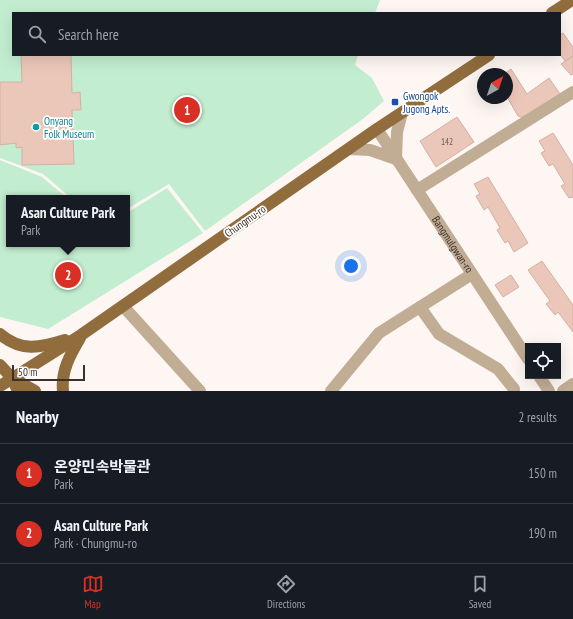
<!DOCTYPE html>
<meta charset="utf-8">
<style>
:root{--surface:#171b24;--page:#20242c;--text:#f1f3f6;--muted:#9ea1a6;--line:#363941;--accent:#d93025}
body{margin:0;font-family:"PT Sans Narrow","Noto Sans KR",sans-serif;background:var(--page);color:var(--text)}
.controls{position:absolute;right:12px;bottom:12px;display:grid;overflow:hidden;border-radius:0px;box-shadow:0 4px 16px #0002}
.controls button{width:36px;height:36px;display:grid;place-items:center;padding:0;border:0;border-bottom:1px solid var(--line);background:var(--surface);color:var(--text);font:20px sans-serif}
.compass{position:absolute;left:477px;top:68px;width:36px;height:36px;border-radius:50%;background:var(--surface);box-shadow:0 4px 16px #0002;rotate:40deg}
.scale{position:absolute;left:12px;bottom:10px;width:73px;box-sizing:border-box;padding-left:4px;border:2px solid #3d2f2a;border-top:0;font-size:11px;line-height:14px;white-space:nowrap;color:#3d2f2a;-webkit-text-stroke:3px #fff;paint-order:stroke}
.you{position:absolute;left:351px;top:266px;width:14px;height:14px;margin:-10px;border:3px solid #fff;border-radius:50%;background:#1a73e8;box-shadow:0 0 0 6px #1a73e833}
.badge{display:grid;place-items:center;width:26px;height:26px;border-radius:50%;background:var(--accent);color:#fff;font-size:13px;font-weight:700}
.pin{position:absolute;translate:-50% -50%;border:2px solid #fff;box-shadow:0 1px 4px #0006}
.popup{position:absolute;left:6px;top:195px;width:124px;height:52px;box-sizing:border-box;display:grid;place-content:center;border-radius:0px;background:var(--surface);filter:drop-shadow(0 1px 3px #0005);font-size:13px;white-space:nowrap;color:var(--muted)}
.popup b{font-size:15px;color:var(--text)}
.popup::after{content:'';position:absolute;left:50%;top:100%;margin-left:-8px;border:8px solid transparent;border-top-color:var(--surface)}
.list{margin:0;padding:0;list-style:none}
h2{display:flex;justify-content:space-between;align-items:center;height:52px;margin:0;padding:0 16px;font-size:17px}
h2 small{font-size:13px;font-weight:400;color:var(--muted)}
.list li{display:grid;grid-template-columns:26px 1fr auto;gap:12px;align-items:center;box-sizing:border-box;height:60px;padding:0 16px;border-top:1px solid var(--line)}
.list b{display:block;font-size:15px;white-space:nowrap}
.list p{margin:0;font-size:13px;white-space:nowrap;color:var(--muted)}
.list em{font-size:13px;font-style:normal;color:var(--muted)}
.icon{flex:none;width:22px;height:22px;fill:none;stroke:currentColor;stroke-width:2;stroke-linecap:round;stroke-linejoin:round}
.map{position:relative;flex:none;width:573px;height:391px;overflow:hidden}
.search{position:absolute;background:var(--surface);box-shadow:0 4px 16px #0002;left:12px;right:12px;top:12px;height:44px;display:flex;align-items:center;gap:10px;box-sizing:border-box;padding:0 14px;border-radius:0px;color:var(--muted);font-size:15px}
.sheet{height:172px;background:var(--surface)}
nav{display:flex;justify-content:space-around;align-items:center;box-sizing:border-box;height:56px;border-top:1px solid var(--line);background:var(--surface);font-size:11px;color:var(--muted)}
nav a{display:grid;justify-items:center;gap:2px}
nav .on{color:var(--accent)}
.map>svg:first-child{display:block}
.green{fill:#c3edd0}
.building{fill:#ebc7b9;stroke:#d4b0a2}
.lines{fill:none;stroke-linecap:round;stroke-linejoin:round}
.minor{stroke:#c1ac94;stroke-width:12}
.major{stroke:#916d3e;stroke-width:12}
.transit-dot{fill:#1a4fb4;stroke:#fff;stroke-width:1.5}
.culture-dot{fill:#0f9aa8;stroke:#fff;stroke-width:1.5}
.labels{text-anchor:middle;stroke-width:3.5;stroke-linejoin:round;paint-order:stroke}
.number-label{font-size:9px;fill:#68554e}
.transit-label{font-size:11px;fill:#164399;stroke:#fff;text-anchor:start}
.culture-label{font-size:11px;fill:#0d838f;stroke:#fff;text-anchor:start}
.street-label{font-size:11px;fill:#3d2f2a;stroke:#fff}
</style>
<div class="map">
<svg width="573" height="391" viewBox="0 0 573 391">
<rect width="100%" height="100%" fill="#fdf6f3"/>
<!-- green -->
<g class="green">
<path d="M0 0H380L375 13H13V55H358L355 65 372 78 384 101 363 119 205 231 169 184 127 209V198H71L43 174 0 158Z"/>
<path d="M0 160 42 177 67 198H9V244H127V213L167 188 203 233 48 329 0 317Z"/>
</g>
<!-- building -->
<g class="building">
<path d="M563 33 573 47V56L565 61 560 54V35Z"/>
<path d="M21 55H71L72 93 80 92 81 110H72L74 164 22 165V147L16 148V143L0 145V82H22Z"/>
<path d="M573 56V74L571 75 561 64Z"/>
<path d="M511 69 527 94 549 78 560 94 525 118 518 116 507 97V74H504Z"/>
<path d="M457 117 474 142 436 167 420 141Z"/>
<path d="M553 133 573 165V197L569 198 561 186 565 184 553 164 549 166 541 153 545 151 539 141Z"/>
<path d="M488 177 528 243 514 252 508 241 505 243 497 230 500 228 488 207 484 210 476 196 480 194 474 184Z"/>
<path d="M542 261 573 305V332L558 312 555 315 546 304 550 301 528 270Z"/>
<path d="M511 275 519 287 503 297 495 285Z"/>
</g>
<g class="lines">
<!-- minor -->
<g class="minor">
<path id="s1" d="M377 129 528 359"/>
<path d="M349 149 370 150 396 159 397 132 402 113"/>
<path d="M417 190 573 92"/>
<path d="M123 306 200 391"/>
<path d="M420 307 439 334 498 369 514 389"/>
<path d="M539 376 549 391"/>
<path d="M331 391 379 333 472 274"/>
<path d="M563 391 573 384"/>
</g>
<!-- major -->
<g class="major">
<path d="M552 13 572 0"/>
<path d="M0 334C21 352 40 348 65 340"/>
<path d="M0 365 12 378 18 391"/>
<path d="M12 378 35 391"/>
<path d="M0 386 81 335 377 129 489 55"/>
<path d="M63 391C61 371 70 355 80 338"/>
</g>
</g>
<!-- markers -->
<rect class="transit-dot" x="391" y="98" width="8" height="8" rx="2"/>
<circle class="culture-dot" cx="36" cy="127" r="4"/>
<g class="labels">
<!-- number labels -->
<g class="number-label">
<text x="447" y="145">142</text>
</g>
<!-- transit labels -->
<g class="transit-label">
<text x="403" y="100">Gwongok<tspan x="403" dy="13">Jugong Apts.</tspan></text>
</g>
<!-- culture labels -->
<g class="culture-label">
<text x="44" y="125">Onyang<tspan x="44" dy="13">Folk Museum</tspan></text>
</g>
<!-- street labels -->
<g class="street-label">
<text transform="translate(245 221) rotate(-35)" y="4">Chungmu-ro</text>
<text dy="4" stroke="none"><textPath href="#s1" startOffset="138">Bangmulgwan-ro</textPath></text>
</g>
</g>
</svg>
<div class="controls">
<button><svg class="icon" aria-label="locate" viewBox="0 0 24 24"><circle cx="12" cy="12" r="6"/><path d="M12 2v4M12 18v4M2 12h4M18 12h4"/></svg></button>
</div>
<svg class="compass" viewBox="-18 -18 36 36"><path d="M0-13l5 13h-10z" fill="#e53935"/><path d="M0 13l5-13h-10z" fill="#9ea1a6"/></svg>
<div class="scale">50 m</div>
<div class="you"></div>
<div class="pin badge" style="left:187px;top:110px">1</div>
<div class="pin badge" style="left:68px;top:275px">2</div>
<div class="popup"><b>Asan Culture Park</b>Park</div>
<div class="search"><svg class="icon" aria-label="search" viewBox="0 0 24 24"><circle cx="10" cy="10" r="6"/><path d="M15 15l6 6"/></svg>Search here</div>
</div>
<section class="sheet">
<h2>Nearby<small>2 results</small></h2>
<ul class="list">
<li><span class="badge">1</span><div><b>온양민속박물관</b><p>Park</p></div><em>150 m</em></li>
<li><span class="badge">2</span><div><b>Asan Culture Park</b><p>Park · Chungmu-ro</p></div><em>190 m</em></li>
</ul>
</section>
<nav>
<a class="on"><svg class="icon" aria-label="map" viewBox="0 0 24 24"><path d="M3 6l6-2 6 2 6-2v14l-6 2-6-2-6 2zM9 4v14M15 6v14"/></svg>Map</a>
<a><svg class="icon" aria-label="directions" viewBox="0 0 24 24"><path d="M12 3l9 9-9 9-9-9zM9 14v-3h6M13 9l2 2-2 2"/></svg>Directions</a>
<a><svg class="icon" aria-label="saved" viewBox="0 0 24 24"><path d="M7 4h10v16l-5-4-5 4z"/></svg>Saved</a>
</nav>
